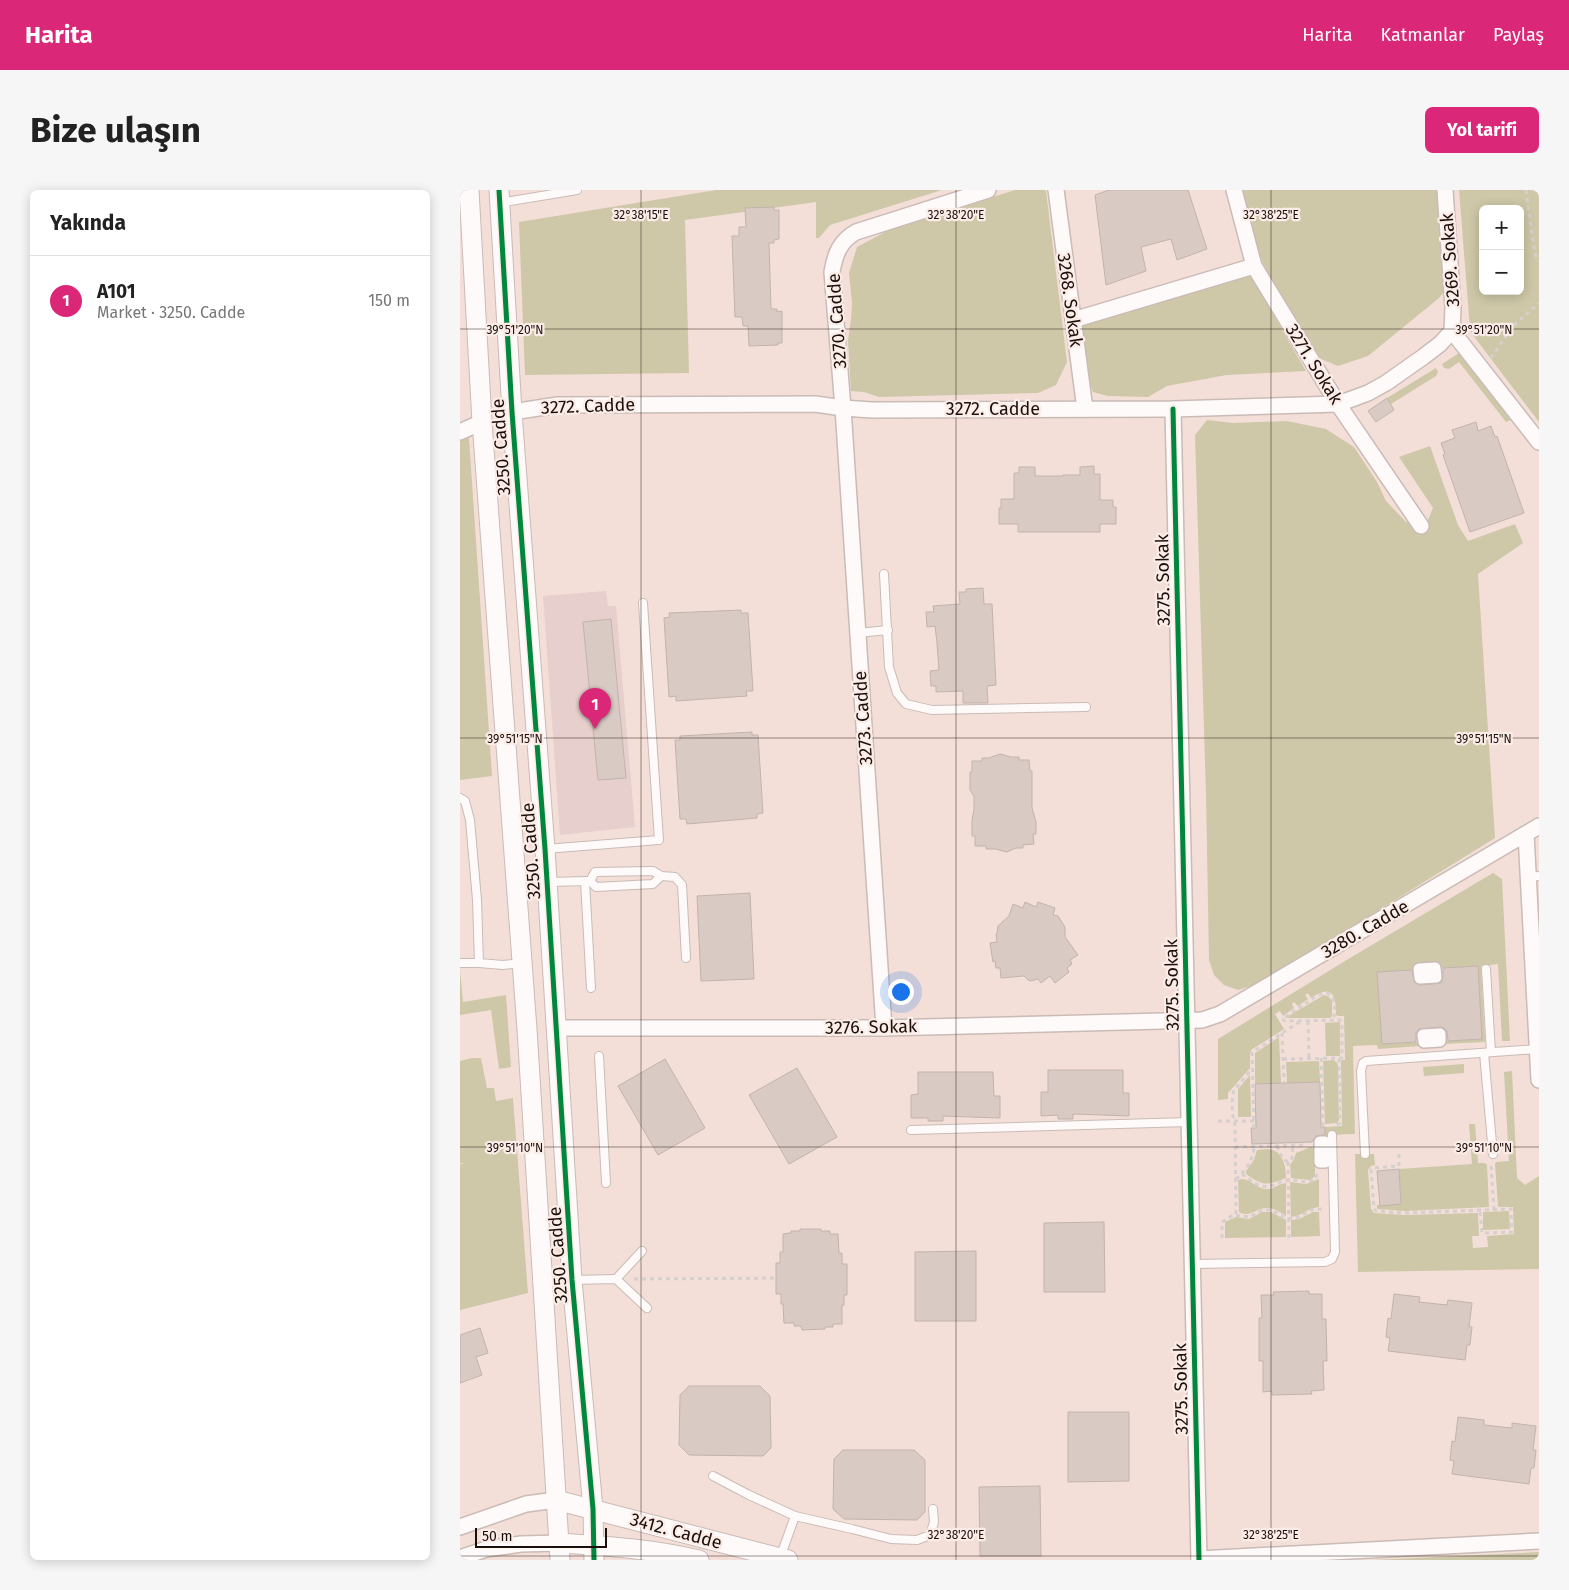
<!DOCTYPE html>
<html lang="tr">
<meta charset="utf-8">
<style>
:root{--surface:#fff;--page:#f6f6f6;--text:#222;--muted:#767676;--line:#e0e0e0;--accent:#db2777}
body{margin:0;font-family:"Fira Sans",sans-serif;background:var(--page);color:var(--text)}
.controls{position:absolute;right:15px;top:15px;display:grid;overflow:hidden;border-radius:8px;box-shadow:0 2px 12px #0003}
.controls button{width:45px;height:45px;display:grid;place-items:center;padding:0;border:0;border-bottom:1px solid var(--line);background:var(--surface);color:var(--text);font:25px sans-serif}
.scale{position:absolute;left:15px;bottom:12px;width:132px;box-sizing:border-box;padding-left:5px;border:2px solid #1b0f0b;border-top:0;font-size:14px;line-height:18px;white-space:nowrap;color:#1b0f0b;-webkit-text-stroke:4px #fbece7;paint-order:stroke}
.you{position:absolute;left:440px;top:801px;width:18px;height:18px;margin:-12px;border:4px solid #fff;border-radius:50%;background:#1a73e8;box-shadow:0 0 0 8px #1a73e833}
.badge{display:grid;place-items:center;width:32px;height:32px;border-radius:50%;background:var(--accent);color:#fff;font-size:16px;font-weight:700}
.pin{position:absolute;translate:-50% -41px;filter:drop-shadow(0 1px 2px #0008)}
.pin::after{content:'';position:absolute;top:26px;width:18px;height:15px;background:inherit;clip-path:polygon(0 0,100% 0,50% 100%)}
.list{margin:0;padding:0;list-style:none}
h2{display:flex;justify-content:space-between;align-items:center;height:65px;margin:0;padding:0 20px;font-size:21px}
h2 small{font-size:16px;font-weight:400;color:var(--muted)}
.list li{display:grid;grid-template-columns:32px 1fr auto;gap:15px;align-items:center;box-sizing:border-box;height:90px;padding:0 20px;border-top:1px solid var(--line)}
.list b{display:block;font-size:19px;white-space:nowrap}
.list p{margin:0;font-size:16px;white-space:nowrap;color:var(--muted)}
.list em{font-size:16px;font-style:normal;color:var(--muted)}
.map{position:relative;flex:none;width:1079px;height:1370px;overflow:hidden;border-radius:8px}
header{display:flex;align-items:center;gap:30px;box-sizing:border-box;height:70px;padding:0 25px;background:var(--accent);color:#fff}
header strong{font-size:24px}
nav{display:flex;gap:28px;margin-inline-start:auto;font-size:18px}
.intro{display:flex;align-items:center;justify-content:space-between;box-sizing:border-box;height:120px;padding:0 30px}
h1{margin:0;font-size:35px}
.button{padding:12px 22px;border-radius:8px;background:var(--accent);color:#fff;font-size:18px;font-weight:700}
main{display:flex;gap:30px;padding:0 30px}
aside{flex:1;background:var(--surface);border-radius:8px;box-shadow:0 2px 12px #0003}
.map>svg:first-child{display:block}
.commercial{fill:#e7cfcd}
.green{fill:#cec8a8;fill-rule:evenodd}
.building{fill:#d9cac4;stroke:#c2b3ad}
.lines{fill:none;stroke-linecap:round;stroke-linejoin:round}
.service-casing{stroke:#cabbb6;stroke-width:10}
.pedestrian-casing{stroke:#cabbb6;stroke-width:14}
.minor-casing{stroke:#cabbb6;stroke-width:18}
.tertiary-casing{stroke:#cabbb6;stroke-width:21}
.path{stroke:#d5cfcd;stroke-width:3;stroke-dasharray:4 4;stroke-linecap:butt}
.service{stroke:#fdfaf9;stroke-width:8}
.pedestrian{stroke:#fdfaf9;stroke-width:11}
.minor{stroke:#fdfaf9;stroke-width:15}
.tertiary{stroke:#fdfaf9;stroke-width:19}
.cycleway-casing{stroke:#fbece7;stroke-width:8}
.cycleway{stroke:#00873e;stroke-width:5}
.ticks{fill:none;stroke:#1b0f0b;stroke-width:1;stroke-opacity:0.45}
.labels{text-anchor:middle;stroke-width:4.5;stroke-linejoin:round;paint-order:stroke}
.street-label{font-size:18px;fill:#1b0f0b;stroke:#fbece7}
.ticks-label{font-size:12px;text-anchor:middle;fill:#1b0f0b;stroke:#fbece7;stroke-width:4.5;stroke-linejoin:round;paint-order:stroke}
</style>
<header>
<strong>Harita</strong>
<nav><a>Harita</a><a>Katmanlar</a><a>Paylaş</a></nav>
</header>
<div class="intro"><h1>Bize ulaşın</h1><a class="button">Yol tarifi</a></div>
<main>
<aside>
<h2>Yakında<small></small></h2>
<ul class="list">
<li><span class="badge">1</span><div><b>A101</b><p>Market · 3250. Cadde</p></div><em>150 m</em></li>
</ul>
</aside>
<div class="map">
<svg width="1079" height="1370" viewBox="0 0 1079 1370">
<rect width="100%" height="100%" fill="#f3dfd8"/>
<!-- commercial -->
<path class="commercial" d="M146 401 148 416H156L175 637 100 645 83 406Z"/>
<!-- green -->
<g class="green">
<path d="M256 0H482L370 35 359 48H356V12L225 30 229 183 65 185 59 32Z"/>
<path d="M555 0H585L586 1 607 172 596 195 578 203 419 207 404 202 391 201 388 151 391 129 392 113 389 83 397 57 429 40Z"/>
<path d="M782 0H979L986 95 984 102 979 108 908 166 878 176 861 169 807 83 799 63Z"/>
<path d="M999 0H1079V232L1012 144 1010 139ZM1023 19H1060V101H1023Z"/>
<path d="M790 85 846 181 767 185 707 196 688 207 648 206 633 202 628 188 622 135Z"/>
<path d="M999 163 1051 230 1046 232 999 172 989 179 984 178 982 174Z"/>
<path d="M976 178 978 182 976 186 931 214 927 208Z"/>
<path d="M747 230 773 233 827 231 866 239 894 257 917 292 926 311 946 332 961 336 967 332 973 318 939 267 970 256 998 335 1008 351 1055 334 1063 353 1018 384 1035 648 801 793 778 800 764 795 754 785 749 770 746 605 735 245Z"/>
<path d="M9 248 32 586 0 590V251Z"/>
<path d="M1033 683 1042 689 1050 851H1042L1038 774 1021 776 1025 852 983 854 980 851 1022 849 1018 776 918 782 922 854 964 852 961 856 918 859 917 855 893 856 895 944 865 945V937L882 936 881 870H885L884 826H878L876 825C876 804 872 794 851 808L848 803 845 805 848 809 838 816 834 812 832 814 834 818 823 826 820 821 815 824 824 839 791 860 790 864V878L768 903V909L758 910V849L890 768Z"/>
<path d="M0 780 3 812 46 805 51 877 39 879 31 820 0 825Z"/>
<path d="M864 805 868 806 872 811V826L870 828H825Z"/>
<path d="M880 832V866H866L865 833Z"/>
<path d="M819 847 821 893 795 894V863Z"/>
<path d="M12 868H21L27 898H34L36 911 53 908 68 1103 0 1120V974L5 973H0V871Z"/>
<path d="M874 870 878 874 879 930 877 933 865 934 863 871Z"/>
<path d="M859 871 860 892 827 893 826 872Z"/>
<path d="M1004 874V883L964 886 963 877Z"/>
<path d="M1052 881 1057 988 1065 995 1079 986V1079L898 1082 895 964H914L915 975 911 976 908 980 911 1019 914 1023 945 1025 1018 1023 1019 1046H1012L1013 1058 1028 1057 1027 1046 1054 1044 1053 1017H1040L1038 1016 1035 974 1036 972 1049 971 1044 882Z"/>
<path d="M790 885 791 927H778V899Z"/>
<path d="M1009 934H1015L1018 973H1025L1027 975 1029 1017 945 1021 917 1019V1015L941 1014 939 979 1012 974Z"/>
<path d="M851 957 855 959V986L850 990 831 988 830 975 834 969 836 963Z"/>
<path d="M797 960C802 960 810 958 815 961 824 965 826 979 826 988 806 996 803 996 786 984V981L794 970Z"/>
<path d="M782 989C791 989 796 998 805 999 813 1000 818 994 826 993V1026C820 1022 814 1018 807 1018 796 1018 790 1028 779 1022L778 990Z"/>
<path d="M859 989V1017C848 1018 842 1026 831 1027L830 992 846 994Z"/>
<path d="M1049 1021 1050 1039 1023 1040V1022Z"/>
<path d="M802 1022H811L826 1030V1047L765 1048V1032L776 1027 789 1029Z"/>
<path d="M853 1022H859L860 1046 831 1047V1030L839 1029Z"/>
<path d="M1079 1362V1370H913Z"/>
</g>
<!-- building -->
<g class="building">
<path d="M649 0H728L747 59 717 70 711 49 681 57 686 81 646 95 635 5Z"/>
<path d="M314 17V20H319V49L314 50V53H309L311 119H317V122L322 121V153H318V155L289 156 288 136H283L282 127H275L272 46H279V37H286L285 18Z"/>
<path d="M927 208 934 220 916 232 908 221Z"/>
<path d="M1016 232 1018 241 1031 236 1035 247 1037 246 1064 323 1010 342 983 265 985 264 981 253 995 248 992 240Z"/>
<path d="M634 276V284H640V310H653V317H656V334H640V342H558V334H539V318H541V309H554V283H559V277H575V286H603V285H620V277Z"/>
<path d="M523 398 524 414H532L536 495 527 496 528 513H503V501L476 502V496H471L470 481 479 480 477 453 475 436 467 437 466 422H474L473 416 500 414 499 402H506V399Z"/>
<path d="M281 420V423H288L293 501H286L287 506 216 511V506L209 507 204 428 210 427 209 423Z"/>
<path d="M151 429 166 588 138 590 123 432Z"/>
<path d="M292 542V545H298L303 623 297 624V628L227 634 226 629H220L215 550H220V546Z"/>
<path d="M540 564 551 567H559V570H569L570 581H572V618L576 632V644H573L574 654 563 655V658H556L547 662 535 659H526V656H515V646H512V630L514 620V606L510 600V582H512V571H522V568H529Z"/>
<path d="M290 703 294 789 241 791 237 706Z"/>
<path d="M565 712 576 717 578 712 595 718 593 725 598 726 605 737V747L618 765 610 770 612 774 607 778 609 782 595 793 590 786 581 793 578 789 571 791 568 790 564 786 541 788 540 778H536L535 771 533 772 530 753 537 752 536 744H537L538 736 549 726 553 714 563 718Z"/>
<path d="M1018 776 1022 849 988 851 987 841 984 838 980 837 959 839 956 843V852L922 854 917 782 952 780 954 792 960 795 981 793 983 787V778Z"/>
<path d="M205 869 245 938 198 965 158 896Z"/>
<path d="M337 878 377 947 329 974 289 905Z"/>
<path d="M588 880H663V903H669V926L613 924V929H598V925L581 926V902H588Z"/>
<path d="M458 882H533L534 906H540V928L483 926V931H468V928H451V905L458 904Z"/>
<path d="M860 892 861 937H865V945L856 946 852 952 792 954 791 938H796L795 894Z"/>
<path d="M939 979 941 1014 920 1016 917 981Z"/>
<path d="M644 1032 645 1102H584V1033Z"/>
<path d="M340 1039H361V1041H370V1044H378L379 1063H382V1074H387V1105H384V1115H382V1134H373V1137H365V1139L342 1140 341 1136H334V1133H324L323 1114H321V1104H316V1073H320V1062H323V1044L331 1043V1041H340Z"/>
<path d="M516 1061V1131H455V1062Z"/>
<path d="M849 1101V1104H862V1129H866L867 1171H863L864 1200 851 1201 852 1204 812 1205V1201L803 1202V1171H799V1128H802L801 1105H814L813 1102Z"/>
<path d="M934 1104 960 1107 959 1112 987 1115 988 1110 1012 1113 1009 1137H1012L1010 1155H1007L1005 1170 928 1161 930 1148 926 1147 928 1128 931 1129Z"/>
<path d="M20 1138 28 1163 16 1167 22 1185 0 1193V1145Z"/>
<path d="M229 1196H300L310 1206 311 1258 303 1266 229 1265 219 1255 220 1205Z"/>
<path d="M608 1222H669V1291L608 1292Z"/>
<path d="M998 1227 1024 1230V1235L1052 1238V1233L1076 1236 1073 1260H1076L1074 1278H1071L1069 1294 992 1284 994 1271 990 1270 992 1251 995 1252Z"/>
<path d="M383 1260H454L465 1270V1322L457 1330 384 1329 373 1319 374 1269Z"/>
<path d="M580 1296 581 1366H520L519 1297Z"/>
</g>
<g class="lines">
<defs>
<g id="service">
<path d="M39 13 117 0"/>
<path d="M424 384 429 477 437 503 446 514 472 520 626 517"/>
<path d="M398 443 428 440"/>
<path d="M0 608 5 611 10 630 17 710 19 773 43 775 62 773"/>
<path d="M85 659 199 650 183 413"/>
<path d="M1069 687 1079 686"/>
<path d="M125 691 131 798"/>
<path d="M130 691 136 697 193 694 201 686"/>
<path d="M87 692 130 691 135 682 193 681 201 686 215 687 222 695 226 768"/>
<path d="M0 773H19"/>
<path d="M1026 779 1031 862"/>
<path d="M1024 863 1033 964"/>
<path d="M139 866 146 993"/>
<path d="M451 940 729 932"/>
<path d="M905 964 901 881 903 873 906 871 1078 859"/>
<path d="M732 1074 865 1072 872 1069 875 1062 872 945"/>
<path d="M156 1089 182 1061"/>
<path d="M112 1090 156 1089 187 1118"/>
<path d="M253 1286 289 1305 335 1326 392 1339 431 1349 457 1350 470 1345 474 1332 473 1319"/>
<path d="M320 1368 335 1326"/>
</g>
<g id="pedestrian">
<path d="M975 778 976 787 960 788 959 779Z"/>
<path d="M980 844V851L964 852 963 845Z"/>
<rect x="860" y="952" width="5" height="20"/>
</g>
<g id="minor">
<path d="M596 0 625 219"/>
<path d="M774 0 794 76 878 214 961 336"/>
<path d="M985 0 993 118 992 141"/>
<path d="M613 130 794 76"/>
<path d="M992 141 1079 252"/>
<path d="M713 219 739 1370"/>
<path d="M52 222 98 215 355 214 383 218 412 220 713 219 878 214 908 203 926 193 963 167 980 154 992 141"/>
<path d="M0 242 22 232"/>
<path d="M1066 644 1079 890"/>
<path d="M96 838H424L742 830 760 824 1079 636"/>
<path d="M424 838 383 218 372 82C375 64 380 51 396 42L528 0"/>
<path d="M0 1337 66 1314 96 1310"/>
<path d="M0 1368 26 1359 61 1354 100 1353"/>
<path d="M739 1369 1079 1351"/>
</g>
<g id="tertiary">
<path d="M9 0 22 232 67 839 100 1370"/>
<path d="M39 0 52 222 85 659 112 1090 133 1319 134 1370"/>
<path d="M96 1310 328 1370"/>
<path d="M100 1353C146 1356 194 1359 239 1370"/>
</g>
</defs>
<!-- service casing -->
<use href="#service" class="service-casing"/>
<!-- pedestrian casing -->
<use href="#pedestrian" class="pedestrian-casing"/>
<!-- minor casing -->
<use href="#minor" class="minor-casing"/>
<!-- tertiary casing -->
<use href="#tertiary" class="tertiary-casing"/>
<!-- path -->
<g class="path">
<path d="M1066 0 1075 64 1079 71"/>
<path d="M1031 168 1052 137 1079 113"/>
<path d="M848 831 849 869"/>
<path d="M822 843 824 893"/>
<path d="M861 868 863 936"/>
<path d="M823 869 882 868V833L880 830 825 831 822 829 858 805 867 803C877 808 874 820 874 830"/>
<path d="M758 931H796"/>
<path d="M877 935 880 933 879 868"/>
<path d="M794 938 792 863 794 861 841 831"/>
<path d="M817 956 823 969 828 972 832 968 833 956"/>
<path d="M775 957 847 955"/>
<path d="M939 964V976L913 978 911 980 914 1019 916 1021 944 1023 1051 1019 1052 1042 1022 1043 1020 1021"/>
<path d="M828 972 829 1050"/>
<path d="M1031 976 1034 1020"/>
<path d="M782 984C788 988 795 995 802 996 812 999 820 990 829 990 839 989 847 996 856 988V984"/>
<path d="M776 989C786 981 795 967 794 954"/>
<path d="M776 1024 775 935C772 925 771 910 774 900L792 879"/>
<path d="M762 1048V1032L773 1025 789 1027 803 1020H811L828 1029 839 1027 851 1020 862 1019"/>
<path d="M174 1089 316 1088"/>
</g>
<!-- service -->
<use href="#service" class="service"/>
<!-- pedestrian -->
<use href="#pedestrian" class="pedestrian"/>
<!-- minor -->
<use href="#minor" class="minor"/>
<!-- tertiary -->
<use href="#tertiary" class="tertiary"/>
<defs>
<g id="cycleway">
<path d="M39 0 52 222 85 659 112 1090 133 1319 134 1370"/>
<path d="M713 219 739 1370"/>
</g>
</defs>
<!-- cycleway casing -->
<use href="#cycleway" class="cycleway-casing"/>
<!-- cycleway -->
<use href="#cycleway" class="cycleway"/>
</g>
<!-- ticks -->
<path class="ticks" d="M181 0V1370M496 0V1370M811 0V1370M0 139H1079M0 548H1079M0 957H1079M0 1366H1079"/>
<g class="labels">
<!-- street labels -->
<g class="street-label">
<text transform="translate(990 70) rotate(-94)" y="6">3269. Sokak</text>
<text transform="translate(610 110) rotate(82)" y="6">3268. Sokak</text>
<text transform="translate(377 131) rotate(-94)" y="6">3270. Cadde</text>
<text transform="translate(854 174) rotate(58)" y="6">3271. Sokak</text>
<text transform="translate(128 216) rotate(-2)" y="6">3272. Cadde</text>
<text x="533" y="225">3272. Cadde</text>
<text transform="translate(41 257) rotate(-94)" y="6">3250. Cadde</text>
<text transform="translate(703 390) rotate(-91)" y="6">3275. Sokak</text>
<text transform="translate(403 528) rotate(-94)" y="6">3273. Cadde</text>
<text transform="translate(71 661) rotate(-94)" y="6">3250. Cadde</text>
<text transform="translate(905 739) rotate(-30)" y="6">3280. Cadde</text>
<text transform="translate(712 795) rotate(-91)" y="6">3275. Sokak</text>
<text transform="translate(411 837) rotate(-1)" y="6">3276. Sokak</text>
<text transform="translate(98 1065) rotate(-94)" y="6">3250. Cadde</text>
<text transform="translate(721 1199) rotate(-91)" y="6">3275. Sokak</text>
<text transform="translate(216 1341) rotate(15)" y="6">3412. Cadde</text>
</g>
</g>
<g class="ticks-label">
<text x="181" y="29">32°38'15"E</text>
<text x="496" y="29">32°38'20"E</text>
<text x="811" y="29">32°38'25"E</text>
<text x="55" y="144">39°51'20"N</text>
<text x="1024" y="144">39°51'20"N</text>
<text x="55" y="553">39°51'15"N</text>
<text x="1024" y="553">39°51'15"N</text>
<text x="55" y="962">39°51'10"N</text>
<text x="1024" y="962">39°51'10"N</text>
<text x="496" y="1349">32°38'20"E</text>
<text x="811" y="1349">32°38'25"E</text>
</g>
</svg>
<div class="controls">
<button>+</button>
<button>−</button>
</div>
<div class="scale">50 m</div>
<div class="you"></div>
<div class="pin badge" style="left:135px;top:539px">1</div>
</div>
</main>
